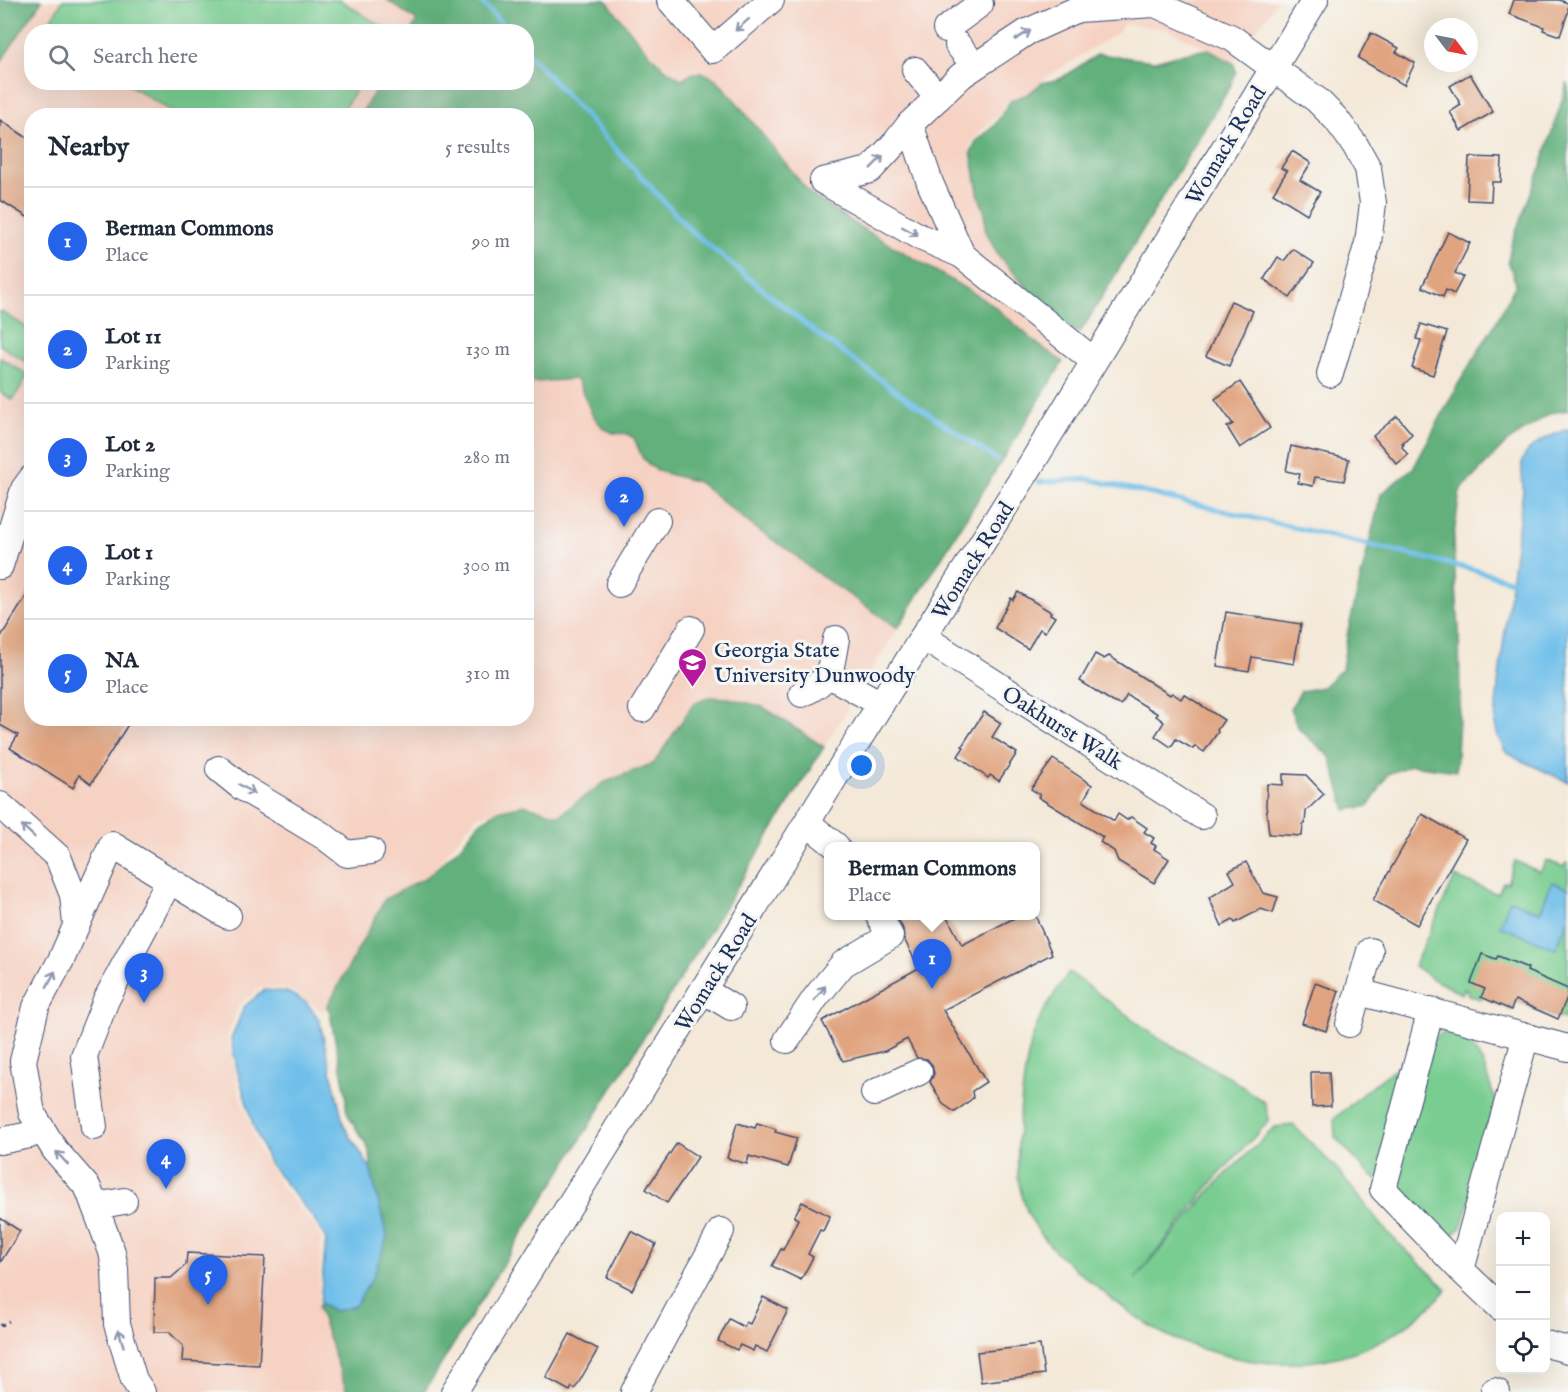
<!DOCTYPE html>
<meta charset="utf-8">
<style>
:root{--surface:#fff;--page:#f6f6f7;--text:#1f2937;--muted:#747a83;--line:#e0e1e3;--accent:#2563eb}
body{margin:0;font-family:"IM FELL English",serif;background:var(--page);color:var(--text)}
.controls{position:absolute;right:18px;bottom:18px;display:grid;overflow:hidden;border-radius:12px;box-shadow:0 6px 24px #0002}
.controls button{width:54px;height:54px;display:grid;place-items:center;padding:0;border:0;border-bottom:2px solid var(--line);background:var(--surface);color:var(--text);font:30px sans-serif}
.compass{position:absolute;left:1424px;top:18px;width:54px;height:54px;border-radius:50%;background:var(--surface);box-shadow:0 6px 24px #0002;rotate:122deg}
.you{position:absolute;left:862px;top:766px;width:21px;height:21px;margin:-15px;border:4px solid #fff;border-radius:50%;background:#1a73e8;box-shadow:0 0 0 9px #1a73e833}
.badge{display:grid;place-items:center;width:39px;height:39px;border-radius:50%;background:var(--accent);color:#fff;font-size:20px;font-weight:700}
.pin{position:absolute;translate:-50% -50px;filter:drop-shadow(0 2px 3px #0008)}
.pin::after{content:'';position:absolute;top:32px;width:21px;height:18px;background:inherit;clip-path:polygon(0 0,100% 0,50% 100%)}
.popup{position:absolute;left:824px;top:842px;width:216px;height:78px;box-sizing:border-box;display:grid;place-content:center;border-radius:12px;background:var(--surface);filter:drop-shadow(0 2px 4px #0005);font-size:20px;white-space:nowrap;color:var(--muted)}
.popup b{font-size:22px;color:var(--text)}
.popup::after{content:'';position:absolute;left:50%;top:100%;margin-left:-12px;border:12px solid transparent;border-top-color:var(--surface)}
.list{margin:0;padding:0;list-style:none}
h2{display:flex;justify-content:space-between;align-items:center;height:78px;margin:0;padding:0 24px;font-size:26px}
h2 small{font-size:20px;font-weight:400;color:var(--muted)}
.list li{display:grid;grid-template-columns:39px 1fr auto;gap:18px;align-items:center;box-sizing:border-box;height:108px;padding:0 24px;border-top:2px solid var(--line)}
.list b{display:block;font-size:22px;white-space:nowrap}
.list p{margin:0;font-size:20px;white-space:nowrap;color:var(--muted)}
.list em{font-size:20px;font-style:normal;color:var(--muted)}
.icon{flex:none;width:33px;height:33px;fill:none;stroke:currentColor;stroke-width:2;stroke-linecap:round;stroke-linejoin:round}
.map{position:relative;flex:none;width:1568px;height:1392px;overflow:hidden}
.search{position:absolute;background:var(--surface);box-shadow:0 6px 24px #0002;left:24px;top:24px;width:510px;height:66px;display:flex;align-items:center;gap:15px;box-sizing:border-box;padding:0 21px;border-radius:24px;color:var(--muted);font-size:22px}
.panel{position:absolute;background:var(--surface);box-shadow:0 6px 24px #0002;left:24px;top:108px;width:510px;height:618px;border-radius:24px}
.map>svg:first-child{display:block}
.built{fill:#f6d2c3}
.green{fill:#79cd91;stroke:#4a7e78;stroke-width:1.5}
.forest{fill:#62b07b;stroke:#3e706c;stroke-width:1.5}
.water{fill:#6fbfea;stroke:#4577a4;stroke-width:1.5}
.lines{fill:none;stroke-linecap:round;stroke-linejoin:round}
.stream{stroke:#6fbfea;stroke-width:5}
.building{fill:#e1a480}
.minor-casing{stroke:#3c4b70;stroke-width:28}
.path{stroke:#3c4b70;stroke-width:3;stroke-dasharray:4.5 4.5;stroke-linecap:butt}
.minor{stroke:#fff;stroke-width:26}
.oneway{stroke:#8d97ae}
.labels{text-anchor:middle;stroke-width:6;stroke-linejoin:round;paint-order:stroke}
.street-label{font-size:22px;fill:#1b2f5e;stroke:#f6f6f2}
.poi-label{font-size:22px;fill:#1b2f5e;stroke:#f6f6f2;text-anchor:start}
</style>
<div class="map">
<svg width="1568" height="1392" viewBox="0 0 1568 1392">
<rect width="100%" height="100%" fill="#f6f6f2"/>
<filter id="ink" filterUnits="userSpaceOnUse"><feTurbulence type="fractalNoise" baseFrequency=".0167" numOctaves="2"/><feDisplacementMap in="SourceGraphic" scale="12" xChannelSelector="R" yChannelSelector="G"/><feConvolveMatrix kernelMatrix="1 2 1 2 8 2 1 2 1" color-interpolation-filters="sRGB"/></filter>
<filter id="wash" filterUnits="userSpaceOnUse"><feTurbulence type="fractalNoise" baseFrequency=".008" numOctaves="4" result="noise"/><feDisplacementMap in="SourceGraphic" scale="24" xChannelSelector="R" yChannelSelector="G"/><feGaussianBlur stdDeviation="1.35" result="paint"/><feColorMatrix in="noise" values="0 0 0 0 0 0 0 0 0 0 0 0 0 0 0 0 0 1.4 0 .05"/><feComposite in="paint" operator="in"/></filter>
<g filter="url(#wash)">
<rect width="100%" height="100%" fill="#f4e9d8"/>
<!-- built -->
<g class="built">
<path d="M42 0H387L417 21 411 31 32 32V82L380 83 360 115 32 116V718H526L527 383 574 379 578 381 592 414 619 435 627 433 634 438 661 472 698 482 755 528 793 553 808 567 898 628 824 747 763 707 729 698 709 697 694 703 654 763 603 783 559 815 524 805 478 815 428 876 385 899 324 1012 289 989 261 987 239 1005 227 1038 240 1096 259 1151 281 1186 314 1226 321 1240 318 1307 347 1392H0V63Z"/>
<path d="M606 0H1278L1233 64 1209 49 1166 29 1124 24 1117 33 1048 76 1028 94 1007 102 997 116 977 135 970 145 969 152 970 161 985 213V229L1064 328 1080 333 1063 362 890 243 858 226 811 195 733 98 716 79 690 74 682 79 676 76 647 50Z"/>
</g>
<!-- green -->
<g class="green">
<path d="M63 0H340L389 31H46L44 30Z"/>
<path d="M126 83H360L339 116 177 115Z"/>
<path d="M0 311 31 330V365L0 345Z"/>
<path d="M0 358 28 375 13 400 0 392Z"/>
<path d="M1546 860 1563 867 1566 863 1568 864V1020L1559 1017 1558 1019 1515 1000 1511 1010 1482 997 1480 999 1467 994 1468 991 1464 989 1462 994 1433 979 1414 966 1455 877 1498 894 1503 882 1507 883 1515 861 1540 872Z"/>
<path d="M1069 972 1161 1040 1229 1077 1265 1103 1269 1121 1215 1179 1135 1279 1216 1184 1275 1127 1293 1125 1336 1168 1389 1234 1447 1289C1387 1357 1302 1378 1216 1353 1197 1348 1177 1341 1160 1332 1138 1319 1117 1304 1097 1287 1071 1266 1041 1243 1027 1211 1023 1200 1019 1188 1018 1176 1016 1139 1023 1055 1038 1023 1046 1005 1058 988 1069 972Z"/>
<path d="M1454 1024 1464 1033 1483 1063 1499 1112 1461 1227 1448 1240 1365 1170 1335 1137 1334 1119 1367 1090Z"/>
</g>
<!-- forest -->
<g class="forest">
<path d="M0 0H42L0 63Z"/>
<path d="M387 0H606C624 22 656 69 682 79L690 74 702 72 716 79 733 98 811 195 858 226 989 302 1039 345 1063 362 898 628 808 567 793 553 755 528 698 482 661 472 650 466 642 457 634 438 627 434 613 433 603 428 592 414 578 381 574 379 527 383 526 116 360 115 380 83 526 82V32L411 31 417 21Z"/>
<path d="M1209 49 1234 64 1236 72 1231 85 1080 333 1060 325 997 254 985 229V213L979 197 971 152 977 140 994 126 1011 100 1028 94 1042 83 1060 79 1098 54 1155 61 1184 53Z"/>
<path d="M1568 82V410L1551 413 1506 443 1460 491 1453 543 1459 629 1460 703 1456 771 1411 765 1388 774 1369 806 1346 810 1330 757 1299 729 1290 709 1301 691 1323 687 1342 669 1348 631 1381 494 1414 467 1457 386 1495 324 1516 284 1508 261 1511 245 1541 166Z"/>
<path d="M709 697 729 698 763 707 824 747 424 1392H347L318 1307 320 1303 335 1311 387 1237 370 1168C375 1147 356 1133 348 1114 345 1108 346 1102 346 1095 342 1068 334 1040 330 1012L327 1007 385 899 428 876 460 847 479 823 497 811 524 805 559 815 603 783 654 763 694 703Z"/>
</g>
<!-- water -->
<g class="water">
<path d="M1568 429V782L1518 759 1505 751 1498 737 1495 724 1498 685 1523 491C1523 484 1521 466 1522 462 1527 444 1552 435 1568 429Z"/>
<path d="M1552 882 1568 888V920L1556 949 1500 926 1510 900 1540 912Z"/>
<path d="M264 990 287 992 306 1002 319 1019 344 1126 370 1168 387 1237 373 1277 355 1306 335 1311 320 1303 326 1239 314 1219 269 1163 253 1125 237 1069 231 1039 244 1007Z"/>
</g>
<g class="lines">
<!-- stream -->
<g class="stream">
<path d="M480 0 509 32"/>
<path d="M526 51 691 231 815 332 903 396 997 460"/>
<path d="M1039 482 1088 479 1471 569 1512 581"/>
</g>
</g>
<g id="blocks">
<!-- building -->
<g class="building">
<path d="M1514 0H1559L1568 3V12L1560 36 1543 30 1544 27 1509 14Z"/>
<path d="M1371 33 1399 48 1396 52 1415 63 1404 85 1358 58Z"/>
<path d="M1470 74 1493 112 1461 131 1450 112 1461 105 1450 86Z"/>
<path d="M0 120 32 141V220L0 200Z"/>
<path d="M1292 151 1311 163 1300 180 1320 192 1307 214 1273 193 1287 171 1281 168Z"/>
<path d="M1469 157 1502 158 1501 182H1492L1491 201 1467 200Z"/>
<path d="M1448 232 1470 243 1455 273 1463 277 1454 294 1446 290 1443 297 1422 287Z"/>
<path d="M1293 249 1314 263 1290 298 1264 279 1278 257 1284 261Z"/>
<path d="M1231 301 1253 311 1229 366 1206 356Z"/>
<path d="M1421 324 1447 332 1433 375 1412 368 1421 340 1416 339Z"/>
<path d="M1240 382 1270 428 1240 448 1227 427 1233 424 1215 399Z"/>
<path d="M1397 416 1412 434 1402 443 1404 444 1402 447 1408 455 1397 464 1373 436Z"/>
<path d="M1291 446 1349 459 1344 481 1315 477 1313 486 1298 483 1300 474 1286 471Z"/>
<path d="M32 587V718H132L91 784 79 775 73 788 10 748 18 735 0 725V638Z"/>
<path d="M1018 592 1051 612 1050 614 1055 617 1045 632 1040 629 1028 649 995 628 1011 598 1013 600Z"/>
<path d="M1226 612 1301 624 1294 664 1252 657 1249 671 1217 666Z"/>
<path d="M1095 654 1104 659 1109 656 1170 695 1172 693 1181 699 1184 694 1224 720 1217 730 1218 732 1204 752 1195 746 1193 749 1176 739 1171 747 1155 736 1164 722 1156 716 1158 714 1127 695 1121 705 1113 702 1080 681Z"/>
<path d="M984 712 1001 723 992 737 1017 753 999 781 990 775 988 778 958 756 964 747 962 746Z"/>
<path d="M1053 759 1092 785 1083 801 1114 821 1118 814 1127 820 1131 817 1147 828 1144 832 1154 838 1151 843 1156 846 1154 849 1169 859 1154 883 1118 861 1114 851 1100 842 1103 837 1038 797 1040 795 1031 789Z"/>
<path d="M1283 774 1306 775 1324 794 1306 811 1305 824H1303L1302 836 1269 834 1266 805 1267 784 1283 785Z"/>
<path d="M1422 814 1466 839 1417 925 1373 900Z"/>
<path d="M1246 862 1263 893 1278 897 1273 913 1261 909 1235 923 1233 920 1222 926 1209 898 1235 882 1229 871Z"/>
<path d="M896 915H946L962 945 1020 915H1035L1052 954 943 1010 986 1082 972 1091 973 1098 955 1112 943 1104 930 1082 934 1074 932 1065 927 1059 917 1058 907 1039 885 1051 843 1061 822 1021 919 968 904 939 903 929Z"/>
<path d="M1482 954 1496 959 1498 956 1528 968 1527 971 1568 989V995L1558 1019 1515 1000 1511 1010 1481 997 1485 989 1471 983Z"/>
<path d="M1315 983 1339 991 1326 1031 1302 1023Z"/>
<path d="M1311 1072H1329L1331 1106 1312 1107Z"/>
<path d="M737 1123 755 1128 757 1123 776 1129 775 1132 797 1138 788 1167 749 1156 747 1164 727 1158Z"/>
<path d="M677 1143 698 1157 667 1203 646 1189Z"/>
<path d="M802 1202 830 1216 823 1231 820 1230 808 1254 813 1257 801 1280 772 1266 781 1249 783 1250 798 1219 794 1217Z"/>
<path d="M0 1218 20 1231 0 1263Z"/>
<path d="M631 1231 656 1244 632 1290 607 1277Z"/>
<path d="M187 1253 265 1257 259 1365 182 1361 183 1346 169 1332H154L155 1278H171L186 1265Z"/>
<path d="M763 1297 788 1310 767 1352 755 1346 753 1351 740 1345 737 1350 718 1341 729 1319 744 1327 746 1322 750 1324Z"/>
<path d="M570 1334 598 1349 575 1389 572 1387 570 1391 546 1378Z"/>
<path d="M1040 1345 1044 1374 981 1382 977 1352Z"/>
</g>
</g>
</g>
<g filter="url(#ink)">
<use href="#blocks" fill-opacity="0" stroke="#3c4b70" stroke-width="1.5"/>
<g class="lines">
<defs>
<g id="minor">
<path d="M670 0 713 50 771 0"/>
<path d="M1146 0 1232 38 1317 100 1336 119 1355 145 1368 168 1373 203 1368 243 1330 374"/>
<path d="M946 29 980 4"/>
<path d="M958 45 975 66"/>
<path d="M915 70 938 98"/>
<path d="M910 124 930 183 962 255"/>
<path d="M823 181 870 170 896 142 910 124 962 75 1027 32 1078 9 1154 4"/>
<path d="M823 181 920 237 962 255 1094 361"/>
<path d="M0 566 24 489 32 478"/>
<path d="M619 584 657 521"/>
<path d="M923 637 1202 816"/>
<path d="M829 675 881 704"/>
<path d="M802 694C833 679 830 670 836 639"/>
<path d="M642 709 691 629"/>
<path d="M219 769 240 786 325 837 347 854 371 851"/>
<path d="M0 805 58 857 73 895 76 924"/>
<path d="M807 823 836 846"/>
<path d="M703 990 731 1007"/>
<path d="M1359 992 1568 1048"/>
<path d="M1431 1010 1383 1189 1461 1270 1526 1036"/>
<path d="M1349 1024 1370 951"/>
<path d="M787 1040 816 997 843 964 890 936 879 916"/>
<path d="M874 1093 919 1072"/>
<path d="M94 1127 84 1056 106 1000 169 881"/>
<path d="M0 1141 30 1135 41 1128"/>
<path d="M95 1206 124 1201"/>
<path d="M1461 1270 1500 1307"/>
<path d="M1546 1344 1568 1350"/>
<path d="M1494 1391 1497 1392"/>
<path d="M142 1392 134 1380 117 1324 115 1269 112 1252 88 1188 55 1150 32 1113 23 1061 36 1007 61 960 112 845 228 916"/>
<path d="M454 1392 838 772 1024 476 1315 0"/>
<path d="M634 1392 721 1231"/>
</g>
</defs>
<!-- minor casing -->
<use href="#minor" class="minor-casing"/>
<!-- path -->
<path class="path" d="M0 1326 9 1321"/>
<!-- minor -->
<use href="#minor" class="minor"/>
</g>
<!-- one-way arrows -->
<defs><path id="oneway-shaft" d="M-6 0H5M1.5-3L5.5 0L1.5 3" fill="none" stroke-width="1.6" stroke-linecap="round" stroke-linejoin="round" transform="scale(1.5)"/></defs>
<g class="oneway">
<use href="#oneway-shaft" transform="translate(742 25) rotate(139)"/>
<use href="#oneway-shaft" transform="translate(1023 35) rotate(-31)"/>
<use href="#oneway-shaft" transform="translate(877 162) rotate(-45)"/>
<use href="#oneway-shaft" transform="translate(910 231) rotate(28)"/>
<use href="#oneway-shaft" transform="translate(247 789) rotate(30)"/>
<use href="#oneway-shaft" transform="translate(28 831) rotate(-137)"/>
<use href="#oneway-shaft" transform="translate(51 979) rotate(-62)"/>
<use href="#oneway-shaft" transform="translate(820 993) rotate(-52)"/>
<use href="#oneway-shaft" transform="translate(62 1158) rotate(-132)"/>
<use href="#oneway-shaft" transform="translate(121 1338) rotate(-107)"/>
</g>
</g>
<!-- icons -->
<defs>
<symbol id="university-pin" viewBox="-11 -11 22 30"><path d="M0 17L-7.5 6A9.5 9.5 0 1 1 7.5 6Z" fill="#b5179e" stroke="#f6f6f2"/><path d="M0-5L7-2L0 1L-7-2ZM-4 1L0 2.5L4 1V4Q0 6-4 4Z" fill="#fff"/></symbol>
</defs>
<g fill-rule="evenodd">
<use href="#university-pin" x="676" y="646" width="33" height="45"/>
</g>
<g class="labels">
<!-- street labels -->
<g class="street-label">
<text transform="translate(1225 145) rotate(-59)" y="8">Womack Road</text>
<text transform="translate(972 560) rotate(-58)" y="8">Womack Road</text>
<text transform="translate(1063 727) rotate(32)" y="8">Oakhurst Walk</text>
<text transform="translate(715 972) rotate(-58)" y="8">Womack Road</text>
</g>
<!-- poi labels -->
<g class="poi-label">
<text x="714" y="657">Georgia State<tspan x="714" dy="25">University Dunwoody</tspan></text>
</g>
</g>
</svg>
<div class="controls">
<button>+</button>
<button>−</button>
<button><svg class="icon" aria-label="locate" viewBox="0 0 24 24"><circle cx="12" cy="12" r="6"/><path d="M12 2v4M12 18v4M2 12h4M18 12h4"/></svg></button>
</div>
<svg class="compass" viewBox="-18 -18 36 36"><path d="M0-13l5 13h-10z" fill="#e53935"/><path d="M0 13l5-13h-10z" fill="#747a83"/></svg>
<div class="you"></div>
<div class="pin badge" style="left:932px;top:989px">1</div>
<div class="popup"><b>Berman Commons</b>Place</div>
<div class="pin badge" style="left:624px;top:527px">2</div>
<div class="pin badge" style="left:144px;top:1003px">3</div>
<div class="pin badge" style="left:166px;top:1189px">4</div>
<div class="pin badge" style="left:208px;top:1305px">5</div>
<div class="search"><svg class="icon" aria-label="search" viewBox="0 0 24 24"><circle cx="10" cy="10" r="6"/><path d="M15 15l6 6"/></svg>Search here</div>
<section class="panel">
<h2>Nearby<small>5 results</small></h2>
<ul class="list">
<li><span class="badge">1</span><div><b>Berman Commons</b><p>Place</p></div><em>90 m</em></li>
<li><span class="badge">2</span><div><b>Lot 11</b><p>Parking</p></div><em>130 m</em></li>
<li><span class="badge">3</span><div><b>Lot 2</b><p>Parking</p></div><em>280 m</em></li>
<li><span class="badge">4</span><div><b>Lot 1</b><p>Parking</p></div><em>300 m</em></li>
<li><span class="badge">5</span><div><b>NA</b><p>Place</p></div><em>310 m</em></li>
</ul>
</section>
</div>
